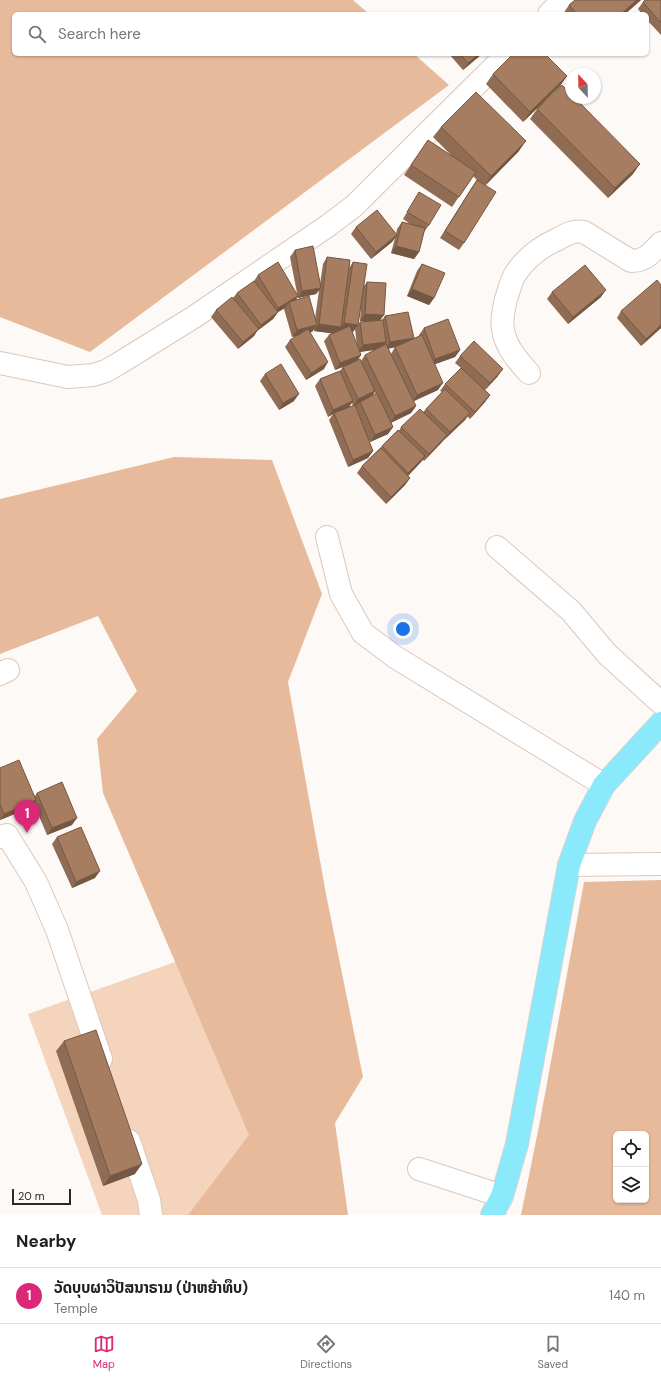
<!DOCTYPE html>
<meta charset="utf-8">
<style>
:root{--surface:#fff;--page:#f6f6f6;--text:#202124;--muted:#757577;--line:#e0e0e0;--accent:#db2777}
body{margin:0;font-family:"DM Sans","Noto Sans Lao",sans-serif;background:var(--page);color:var(--text)}
.controls{position:absolute;right:12px;bottom:12px;display:grid;overflow:hidden;border-radius:6px;box-shadow:0 1px 3px #0004}
.controls button{width:36px;height:36px;display:grid;place-items:center;padding:0;border:0;border-bottom:1px solid var(--line);background:var(--surface);color:var(--text);font:20px sans-serif}
.compass{position:absolute;left:565px;top:68px;width:36px;height:36px;border-radius:50%;background:var(--surface);box-shadow:0 1px 3px #0004;rotate:338deg}
.scale{position:absolute;left:12px;bottom:10px;width:59px;box-sizing:border-box;padding-left:4px;border:2px solid #2e2723;border-top:0;font-size:11px;line-height:14px;white-space:nowrap;color:#2e2723;-webkit-text-stroke:3px #fdf9f7;paint-order:stroke}
.you{position:absolute;left:403px;top:629px;width:14px;height:14px;margin:-10px;border:3px solid #fff;border-radius:50%;background:#1a73e8;box-shadow:0 0 0 6px #1a73e833}
.badge{display:grid;place-items:center;width:26px;height:26px;border-radius:50%;background:var(--accent);color:#fff;font-size:13px;font-weight:700}
.pin{position:absolute;translate:-50% -33px;filter:drop-shadow(0 1px 2px #0008)}
.pin::after{content:'';position:absolute;top:21px;width:14px;height:12px;background:inherit;clip-path:polygon(0 0,100% 0,50% 100%)}
.list{margin:0;padding:0;list-style:none}
h2{display:flex;justify-content:space-between;align-items:center;height:52px;margin:0;padding:0 16px;font-size:17px}
h2 small{font-size:13px;font-weight:400;color:var(--muted)}
.list li{display:grid;grid-template-columns:26px 1fr auto;gap:12px;align-items:center;box-sizing:border-box;height:56px;padding:0 16px;border-top:1px solid var(--line)}
.list b{display:block;font-size:15px;white-space:nowrap}
.list p{margin:0;font-size:13px;white-space:nowrap;color:var(--muted)}
.list em{font-size:13px;font-style:normal;color:var(--muted)}
.icon{flex:none;width:22px;height:22px;fill:none;stroke:currentColor;stroke-width:2;stroke-linecap:round;stroke-linejoin:round}
.map{position:relative;flex:none;width:661px;height:1215px;overflow:hidden}
.search{position:absolute;background:var(--surface);box-shadow:0 1px 3px #0004;left:12px;right:12px;top:12px;height:44px;display:flex;align-items:center;gap:10px;box-sizing:border-box;padding:0 14px;border-radius:6px;color:var(--muted);font-size:15px}
.sheet{height:108px;background:var(--surface)}
nav{display:flex;justify-content:space-around;align-items:center;box-sizing:border-box;height:56px;border-top:1px solid var(--line);background:var(--surface);font-size:11px;color:var(--muted)}
nav a{display:grid;justify-items:center;gap:2px}
nav .on{color:var(--accent)}
.map>svg:first-child{display:block}
.green{fill:#f5d4be}
.forest{fill:#e7ba9b;fill-rule:evenodd}
.lines{fill:none;stroke-linecap:round;stroke-linejoin:round}
.minor-casing{stroke:#dac8bc;stroke-width:24}
.major-casing{stroke:#d5d4d3;stroke-width:24}
.minor{stroke:#fff;stroke-width:22}
.major{stroke:#8be9fc;stroke-width:22}
.wall{fill:#8f6c53;fill-rule:evenodd}
.shaded-wall{fill:#745843}
.building{fill:#a67d60;stroke:#745843}
</style>
<div class="map">
<svg width="661" height="1215" viewBox="0 0 661 1215">
<rect width="100%" height="100%" fill="#fdf9f7"/>
<!-- green -->
<path class="green" d="M240 939 329 1215H102L28 1014Z"/>
<!-- forest -->
<g class="forest">
<path d="M0 0H353L369 14H14V54H414L449 85 90 352 0 317Z"/>
<path d="M174 457 272 460 322 594 288 682 326 894 363 1077 335 1123 348 1215H188L249 1135 103 793 97 739 137 691 98 616 0 654V499Z"/>
<path d="M661 880V1215H521L540 1121 584 882ZM616 1134H646V1200H616Z"/>
</g>
<g class="lines">
<defs>
<g id="minor">
<path d="M549 14 563 0"/>
<path d="M0 363 68 377 93 375 106 371 118 364 194 317 329 225 354 206 507 54"/>
<path d="M529 373C518 361 505 346 503 329 501 319 504 308 506 299 509 291 511 280 516 273 526 258 542 246 558 239 567 234 574 230 584 232L631 261C646 261 651 253 661 243"/>
<path d="M327 537 341 594 363 633 395 657 604 785"/>
<path d="M497 547 571 611 607 654 661 703"/>
<path d="M0 674 8 670"/>
<path d="M0 837 7 835 36 882 57 930 101 1059"/>
<path d="M569 865 661 864"/>
<path d="M129 1141 149 1200 151 1215"/>
<path d="M419 1169 502 1196"/>
</g>
<path id="major" d="M492 1215 502 1196 517 1144 569 865 585 821 604 785 661 723"/>
</defs>
<!-- minor casing -->
<use href="#minor" class="minor-casing"/>
<!-- major casing -->
<use href="#major" class="major-casing"/>
<!-- minor -->
<use href="#minor" class="minor"/>
<!-- major -->
<use href="#major" class="major"/>
</g>
<!-- wall -->
<g class="wall">
<path d="M575 0H641L625 14H563L569 5Z"/>
<path d="M661 0V35L647 20V14H642L638 9 643 2Z"/>
<path d="M449 54H482L463 70Z"/>
<path d="M493 74 567 76 560 86 523 122 486 84Z"/>
<path d="M537 109 633 174 608 198 530 119Z"/>
<path d="M441 127 519 151 485 185 464 243 459 250 440 238 472 187 477 180 478 181 473 176 452 207 404 175 428 140 452 156 433 137Z"/>
<path d="M419 192 429 225 424 232 419 252 414 259 391 253 395 238 392 242 371 259 351 234 356 227 396 234 397 229 402 222 410 224 403 219Z"/>
<path d="M295 250 320 284 323 264 327 257 349 268 353 262 364 286 367 282 380 320H382L385 316 412 339 419 336V335L424 328 460 350 455 357 435 364 438 390 413 401 416 406 411 413 391 423 393 427 388 434 370 442 366 434 373 451 368 458 348 467 329 420 333 414 328 417 315 386 320 379 340 371 343 367 347 365 335 370 324 341 329 335 332 333 314 331V329L312 332H310L324 369 306 380 285 347 290 340 297 336 292 337 284 309 285 308 278 312 273 319 257 331 254 336 238 349 211 317 216 310 233 298 237 293 254 281 258 275 297 293 290 257ZM319 290 315 319 295 300 298 297V298L316 294ZM361 306 360 321H369L360 322 355 329 357 346 352 332H353L358 325ZM395 347 391 354 388 349ZM375 350 365 355 361 361H357L361 355 360 352ZM375 392 376 394 372 396ZM352 403 353 406 349 407Z"/>
<path d="M422 264 434 298 429 305 407 296 417 271Z"/>
<path d="M661 285V328L641 346 617 318 621 311Z"/>
<path d="M552 292 601 297 568 324 547 299Z"/>
<path d="M460 356 498 376 485 390 490 395 485 402 470 419 467 416 465 420 445 439 442 442 424 461 423 460 420 463 408 476 410 478 405 485 386 504 357 473 362 466 382 446 399 431 401 427 423 412 426 409 442 392 440 391 445 384 461 368 455 363Z"/>
<path d="M265 374 294 401 279 410 260 381Z"/>
<path d="M0 768 35 796 37 793 72 825 47 835 34 804 32 807 0 820Z"/>
<path d="M57 837 95 878 72 888 52 844Z"/>
<path d="M64 1041 135 1174 103 1186 56 1051Z"/>
</g>
<!-- shaded-wall -->
<g class="shaded-wall">
<path d="M637 0H641L625 14H621Z"/>
<path d="M479 54H482L463 70 468 63Z"/>
<path d="M567 76 560 86 523 122 530 112Z"/>
<path d="M526 141 519 151 484 187 491 176Z"/>
<path d="M640 164 633 174 608 198 615 188Z"/>
<path d="M397 235 392 242 371 259 376 252Z"/>
<path d="M396 246 419 252 414 259 391 253Z"/>
<path d="M321 288 316 294 298 298 302 291Z"/>
<path d="M412 289 434 298 429 305 407 296Z"/>
<path d="M606 290 601 297 568 324 573 317Z"/>
<path d="M298 296 294 303 289 302 285 308 278 312 273 319 257 331 254 336 238 349 243 342 258 330 261 325 273 315 278 308Z"/>
<path d="M365 314 384 315 379 322 360 321Z"/>
<path d="M344 323 358 325 353 332 339 330 336 334 314 331 319 324 341 327Z"/>
<path d="M317 325 312 332 292 337 297 330Z"/>
<path d="M661 325V328L641 346 646 339Z"/>
<path d="M414 338 409 345 385 349 390 342Z"/>
<path d="M386 342 381 349 358 352 363 345Z"/>
<path d="M460 350 455 357 430 366 435 359Z"/>
<path d="M361 355 356 362 335 370 340 363Z"/>
<path d="M328 362 324 369 306 380 311 373Z"/>
<path d="M503 369 498 376 485 390 490 383Z"/>
<path d="M443 383 438 390 412 402 417 395Z"/>
<path d="M375 391 370 398 360 402 358 404 353 406 358 399Z"/>
<path d="M299 394 294 401 279 410 283 403Z"/>
<path d="M490 395 485 402 470 419 475 412Z"/>
<path d="M353 401 348 408 334 413 333 414 328 417 333 410Z"/>
<path d="M416 406 411 413 390 423 395 416Z"/>
<path d="M470 413 465 420 445 439 450 432Z"/>
<path d="M393 427 388 434 370 442 375 435Z"/>
<path d="M447 435 442 442 424 461 429 454Z"/>
<path d="M373 451 368 458 348 467 353 460Z"/>
<path d="M425 456 420 463 404 480 408 473Z"/>
<path d="M410 478 405 485 386 504 391 497Z"/>
<path d="M36 800 32 807 0 820 4 814Z"/>
<path d="M77 818 72 825 47 835 52 828Z"/>
<path d="M100 871 95 878 72 888 76 882Z"/>
<path d="M142 1164 135 1174 103 1186 110 1176Z"/>
</g>
<!-- building -->
<g class="building">
<path d="M575 0H637L621 14H577L569 5Z"/>
<path d="M645 0H661V23L643 2Z"/>
<path d="M460 54H479L468 63Z"/>
<path d="M513 54H545L567 76 530 112 493 74Z"/>
<path d="M562 85 571 94V98H575L640 164 615 188 537 109Z"/>
<path d="M476 92 526 141 491 176 441 127Z"/>
<path d="M428 140 476 172 459 197 411 165Z"/>
<path d="M477 180 496 192 464 243 445 231Z"/>
<path d="M419 192 441 205 429 225 407 212Z"/>
<path d="M377 210 397 235 376 252 356 227Z"/>
<path d="M402 222 425 228 419 252 396 246Z"/>
<path d="M313 246 321 288 302 291 295 250Z"/>
<path d="M327 257 350 260 341 327 319 324Z"/>
<path d="M278 262 298 296 278 308 258 275Z"/>
<path d="M353 262 367 264 358 325 344 323Z"/>
<path d="M422 264 445 273 434 298 412 289Z"/>
<path d="M585 265 606 290 573 317 552 292Z"/>
<path d="M657 280 661 285V325L646 339 621 311Z"/>
<path d="M254 281 278 312 261 325 237 293Z"/>
<path d="M367 282 386 283 384 315 365 314Z"/>
<path d="M309 296 317 325 297 330 289 302Z"/>
<path d="M232 297 259 329 243 342 216 310Z"/>
<path d="M408 312 414 338 390 342 385 316Z"/>
<path d="M448 319 460 350 435 359 424 328Z"/>
<path d="M383 320 386 342 363 345 360 322Z"/>
<path d="M350 326 361 355 340 363 329 335Z"/>
<path d="M308 329 328 362 311 373 290 340Z"/>
<path d="M422 335 443 383 417 395 395 347Z"/>
<path d="M474 341 503 369 490 383 460 356Z"/>
<path d="M386 344 416 406 395 416 365 355Z"/>
<path d="M360 359 375 391 358 399 343 367Z"/>
<path d="M281 364 299 394 283 403 265 374Z"/>
<path d="M461 368 490 395 475 412 445 384Z"/>
<path d="M340 371 353 401 333 410 320 379Z"/>
<path d="M445 389 470 413 450 432 426 409Z"/>
<path d="M377 393 393 427 375 435 360 402Z"/>
<path d="M355 405 373 451 353 460 334 413Z"/>
<path d="M420 409 447 435 429 454 401 427Z"/>
<path d="M398 430 425 456 408 473 382 446Z"/>
<path d="M381 448 410 478 391 497 362 466Z"/>
<path d="M19 760 36 800 4 814 0 804V768Z"/>
<path d="M62 782 77 818 52 828 37 793Z"/>
<path d="M81 827 100 871 76 882 57 837Z"/>
<path d="M96 1030 142 1164 110 1176 64 1041Z"/>
</g>
</svg>
<div class="controls">
<button><svg class="icon" aria-label="locate" viewBox="0 0 24 24"><circle cx="12" cy="12" r="6"/><path d="M12 2v4M12 18v4M2 12h4M18 12h4"/></svg></button>
<button><svg class="icon" aria-label="layers" viewBox="0 0 24 24"><path d="M12 4l9 5-9 5-9-5zM3 14l9 5 9-5"/></svg></button>
</div>
<svg class="compass" viewBox="-18 -18 36 36"><path d="M0-13l5 13h-10z" fill="#e53935"/><path d="M0 13l5-13h-10z" fill="#757577"/></svg>
<div class="scale">20 m</div>
<div class="you"></div>
<div class="pin badge" style="left:27px;top:833px">1</div>
<div class="search"><svg class="icon" aria-label="search" viewBox="0 0 24 24"><circle cx="10" cy="10" r="6"/><path d="M15 15l6 6"/></svg>Search here</div>
</div>
<section class="sheet">
<h2>Nearby<small></small></h2>
<ul class="list">
<li><span class="badge">1</span><div><b>ວັດບຸບຜາວິປັສນາຣາມ (ປ່າຫຍ້າທຶບ)</b><p>Temple</p></div><em>140 m</em></li>
</ul>
</section>
<nav>
<a class="on"><svg class="icon" aria-label="map" viewBox="0 0 24 24"><path d="M3 6l6-2 6 2 6-2v14l-6 2-6-2-6 2zM9 4v14M15 6v14"/></svg>Map</a>
<a><svg class="icon" aria-label="directions" viewBox="0 0 24 24"><path d="M12 3l9 9-9 9-9-9zM9 14v-3h6M13 9l2 2-2 2"/></svg>Directions</a>
<a><svg class="icon" aria-label="saved" viewBox="0 0 24 24"><path d="M7 4h10v16l-5-4-5 4z"/></svg>Saved</a>
</nav>
